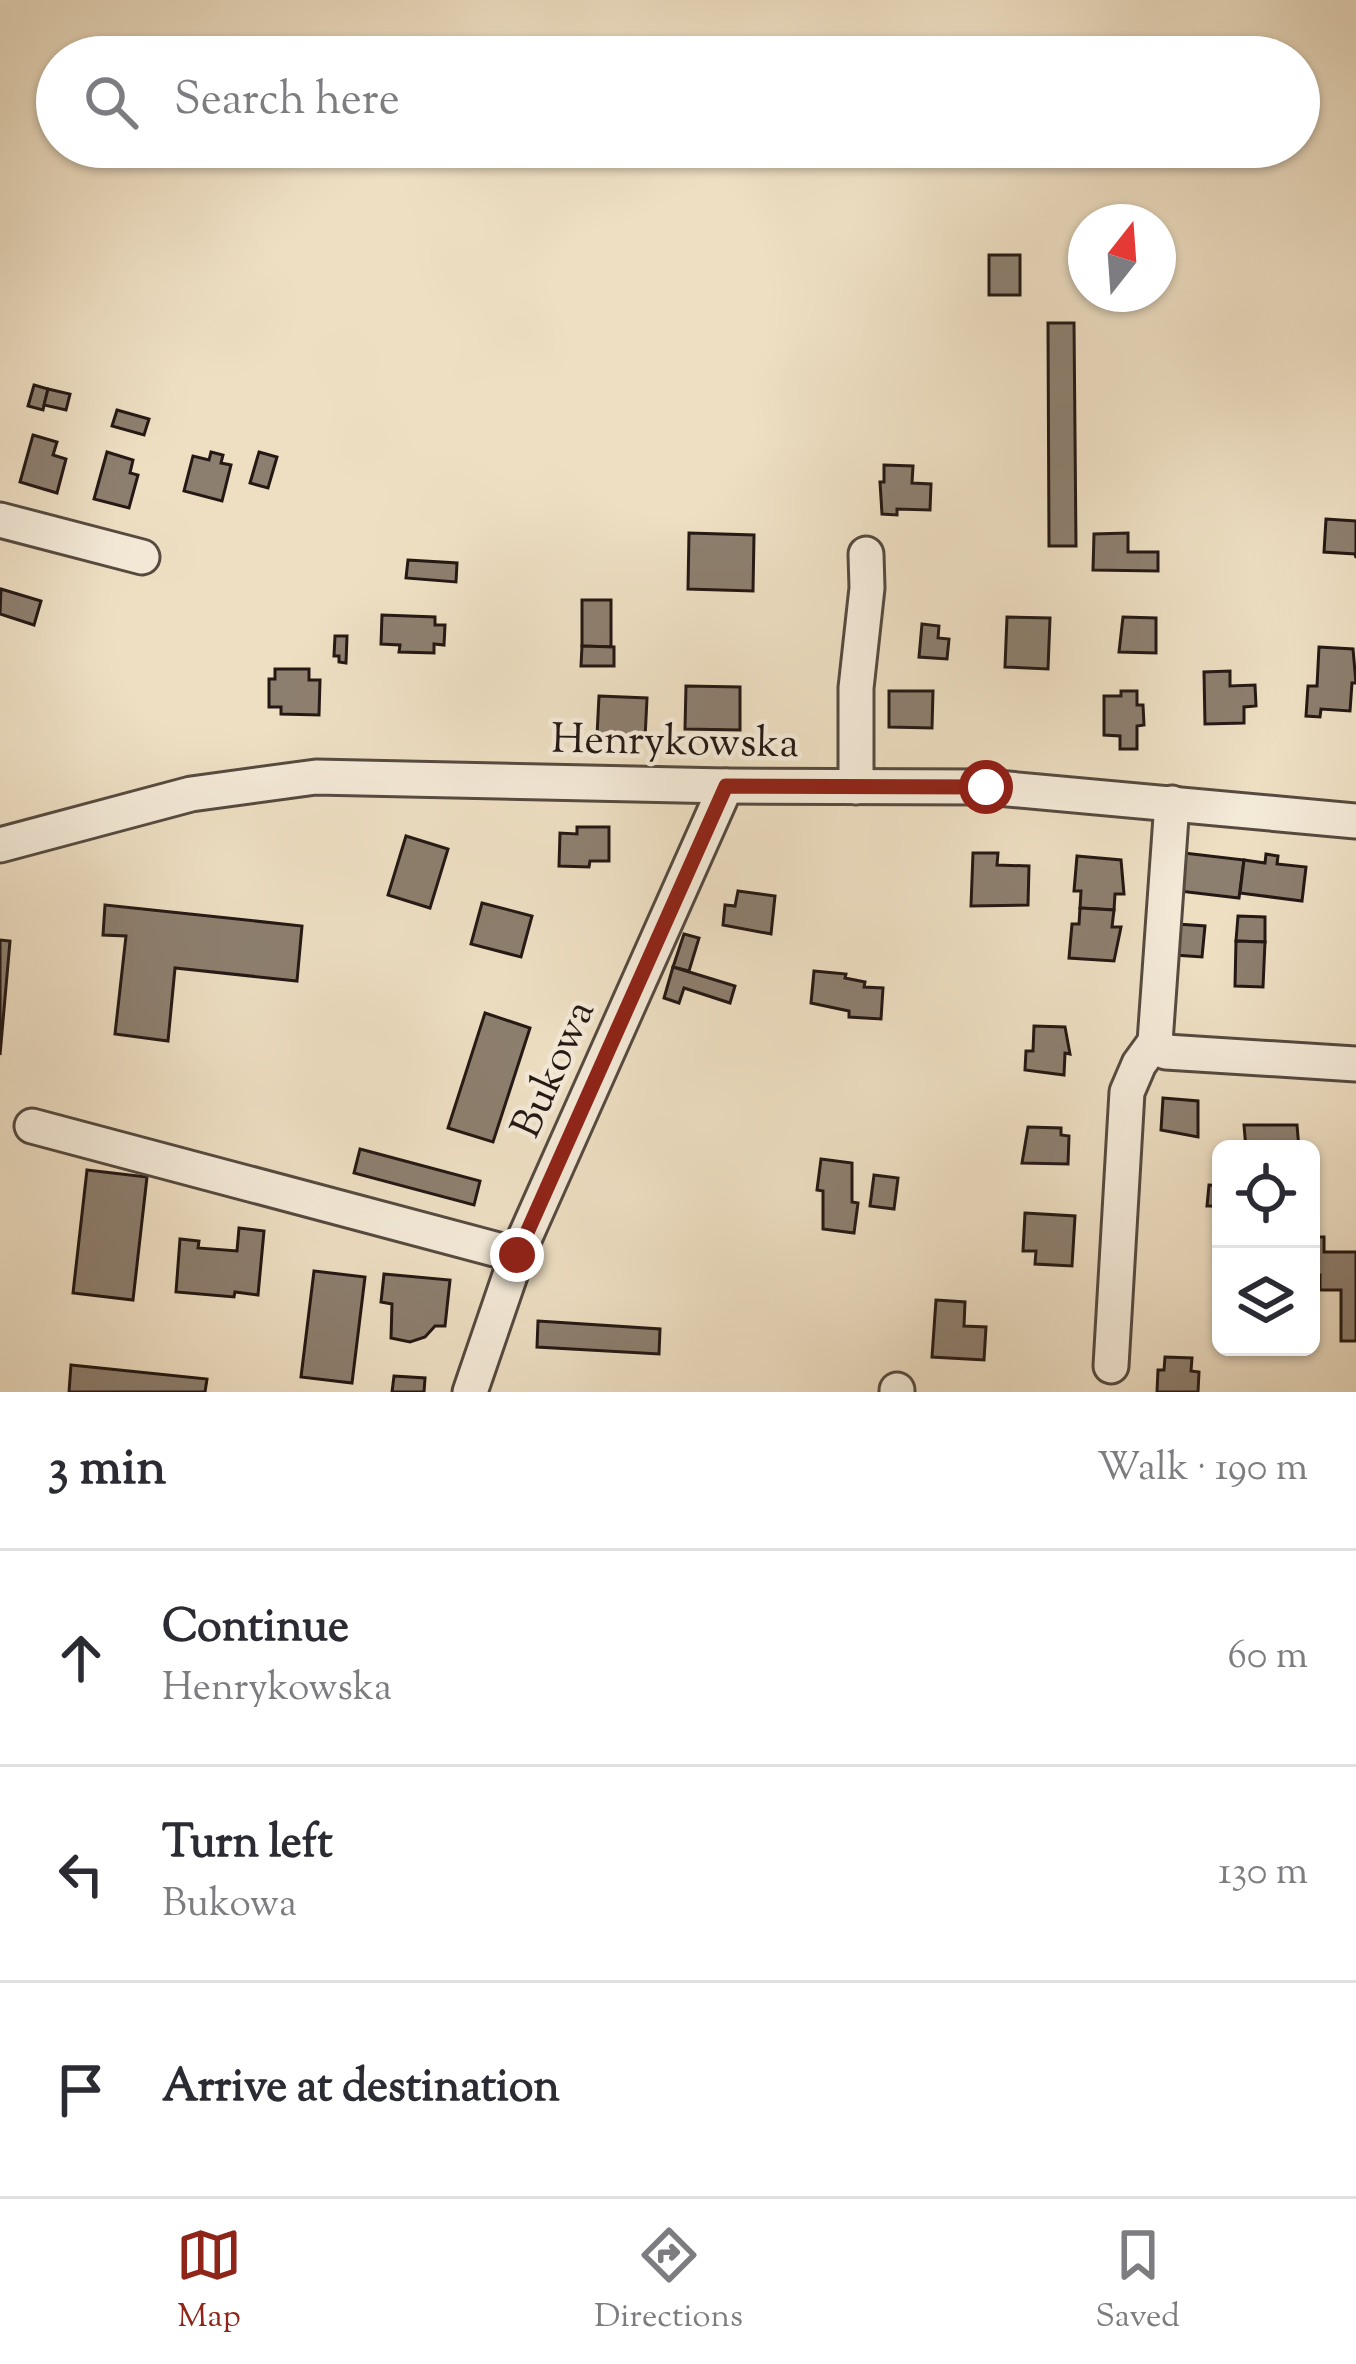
<!DOCTYPE html>
<meta charset="utf-8">
<style>
:root{--surface:#fff;--page:#f7f7f7;--text:#2b2b33;--muted:#7c7c81;--line:#e1e1e2;--accent:#8f2418}
body{margin:0;font-family:"Sorts Mill Goudy",serif;background:var(--page);color:var(--text)}
.controls{position:absolute;right:36px;bottom:36px;display:grid;overflow:hidden;border-radius:18px;box-shadow:0 3px 9px #0004}
.controls button{width:108px;height:108px;display:grid;place-items:center;padding:0;border:0;border-bottom:3px solid var(--line);background:var(--surface);color:var(--text);font:60px sans-serif}
.compass{position:absolute;left:1068px;top:204px;width:108px;height:108px;border-radius:50%;background:var(--surface);box-shadow:0 3px 9px #0004;rotate:17deg}
.stop{position:absolute;width:36px;height:36px;margin:-27px;border:9px solid #8f2418;border-radius:50%;background:#fff}
.stop.end{background:#8f2418;border-color:#fff;box-shadow:0 3px 12px #0008}
.list{margin:0;padding:0;list-style:none}
h2{display:flex;justify-content:space-between;align-items:center;height:156px;margin:0;padding:0 48px;font-size:51px}
h2 small{font-size:39px;font-weight:400;color:var(--muted)}
.list li{display:grid;grid-template-columns:78px 1fr auto;gap:36px;align-items:center;box-sizing:border-box;height:216px;padding:0 48px;border-top:3px solid var(--line)}
.list b{display:block;font-size:45px;white-space:nowrap}
.list p{margin:0;font-size:39px;white-space:nowrap;color:var(--muted)}
.list em{font-size:39px;font-style:normal;color:var(--muted)}
.icon{flex:none;width:66px;height:66px;fill:none;stroke:currentColor;stroke-width:2;stroke-linecap:round;stroke-linejoin:round}
.map{position:relative;flex:none;width:1356px;height:1392px;overflow:hidden}
.search{position:absolute;background:var(--surface);box-shadow:0 3px 9px #0004;left:36px;right:36px;top:36px;height:132px;display:flex;align-items:center;gap:30px;box-sizing:border-box;padding:0 42px;border-radius:66px;color:var(--muted);font-size:45px}
.sheet{height:804px;background:var(--surface)}
nav{display:flex;justify-content:space-around;align-items:center;box-sizing:border-box;height:168px;border-top:3px solid var(--line);background:var(--surface);font-size:33px;color:var(--muted)}
nav a{display:grid;justify-items:center;gap:6px}
nav .on{color:var(--accent)}
.map>svg:first-child{display:block}
.building{fill:#8d7f6f;stroke:#241814;stroke-width:3}
.lines{fill:none;stroke-linecap:round;stroke-linejoin:round}
.minor-casing{stroke:#564a40;stroke-width:39}
.minor{stroke:#f4ead8;stroke-width:33}
.route{stroke:#8f2418;stroke-width:15}
.labels{text-anchor:middle;stroke-width:9;stroke-linejoin:round;paint-order:stroke}
.street-label{font-size:42px;fill:#241814;stroke:#f4ead8}
</style>
<div class="map">
<svg width="1356" height="1392" viewBox="0 0 1356 1392">
<rect width="100%" height="100%" fill="#eedfc3"/>
<filter id="stains"><feTurbulence type="fractalNoise" baseFrequency=".00167" numOctaves="4"/><feColorMatrix values="0 0 0 0 .2 0 0 0 0 .09 0 0 0 0 .02 0 0 0 .5 -.17"/></filter>
<radialGradient id="worn" r=".72"><stop offset=".6" stop-color="#630" stop-opacity="0"/><stop offset="1" stop-color="#630" stop-opacity=".3"/></radialGradient>
<!-- building -->
<g class="building">
<rect x="989" y="255" width="31" height="40"/>
<path d="M1048 323H1074L1076 546H1049Z"/>
<path d="M34 385 48 389 43 410 28 406Z"/>
<path d="M48 389 70 394 66 410 44 405Z"/>
<path d="M117 410 149 419 144 435 112 426Z"/>
<path d="M33 435 57 442 53 455 66 459 57 493 20 482Z"/>
<path d="M107 452 133 460 130 473 138 475 129 508 94 499Z"/>
<path d="M211 452 223 455 221 463 231 465 222 501 184 491 193 456 209 460Z"/>
<path d="M259 452 277 457 268 488 250 483Z"/>
<path d="M884 465 913 466 912 483 931 484 930 510 897 509V515L882 514 880 482H884Z"/>
<path d="M1326 519 1356 521V558L1355 554 1324 552Z"/>
<path d="M689 533 754 535 753 591 688 589Z"/>
<path d="M1128 533V552H1158V571L1093 570 1094 534Z"/>
<path d="M408 560 457 563 456 582 406 578Z"/>
<path d="M1 589 41 601 34 625 0 614Z"/>
<path d="M582 600H611V647L582 646Z"/>
<path d="M382 615 435 617V625H445L444 645 434 644V653L399 652 400 645 381 644Z"/>
<path d="M1007 617 1050 618 1048 669 1005 667Z"/>
<path d="M1123 617 1156 618V653L1119 652Z"/>
<path d="M922 624 939 626 938 638 949 639 947 659 919 657Z"/>
<path d="M335 636H347L346 663 339 662V656H334Z"/>
<path d="M582 646 614 647V666H581Z"/>
<path d="M1319 647 1353 649 1356 683H1352L1350 711 1321 709 1320 717 1306 716 1308 686H1317Z"/>
<path d="M275 669H309V680H320L319 715 281 714V707H269V679H275Z"/>
<path d="M1230 671V686L1255 685 1256 706 1244 707V723L1205 724 1204 672Z"/>
<path d="M686 686 740 687V730L685 729Z"/>
<path d="M889 691H933L932 728 889 727Z"/>
<path d="M1121 691H1137V705H1143L1144 725 1137 726V749H1120V736L1104 735V696H1121Z"/>
<path d="M599 696 647 698 645 739 597 736Z"/>
<path d="M577 827H609V861H590L589 867 559 866 560 833 577 834Z"/>
<path d="M406 836 448 849 430 908 388 895Z"/>
<path d="M973 853H998L997 865 1029 866 1028 905 971 906Z"/>
<path d="M1184 853 1244 860 1239 898 1179 891Z"/>
<path d="M1266 854 1278 856 1277 864 1306 867 1302 901 1240 893 1244 860 1265 863Z"/>
<path d="M1077 856 1121 860 1124 894H1115L1114 910 1080 908 1081 891H1074Z"/>
<path d="M738 891 775 896 771 934 723 925 725 905 735 906Z"/>
<path d="M482 903 532 916 521 957 471 944Z"/>
<path d="M105 905 302 926 297 981 175 968 168 1041 115 1034 126 936 103 935Z"/>
<path d="M1080 908 1114 910 1112 927H1121L1114 961 1069 958 1072 924H1079Z"/>
<path d="M1238 916 1265 917V942L1236 941Z"/>
<path d="M1177 924 1205 926 1202 957 1175 955Z"/>
<path d="M684 934 699 938 689 971 673 967Z"/>
<path d="M0 940 10 941 0 1055Z"/>
<path d="M1236 941 1265 942 1263 987 1235 986Z"/>
<path d="M673 967 735 986 730 1003 684 988 679 1003 664 998Z"/>
<path d="M814 971 846 974 845 978 865 982 864 987 883 988 881 1019 849 1017V1011L811 1003Z"/>
<path d="M485 1013 530 1028 493 1142 448 1128Z"/>
<path d="M1034 1026 1065 1027 1070 1054 1065 1053 1064 1075 1025 1070 1026 1051H1033Z"/>
<path d="M1163 1098 1198 1101V1137L1161 1130Z"/>
<path d="M1244 1125H1297L1299 1149H1246Z"/>
<path d="M1028 1127 1061 1128V1135L1069 1136 1068 1164 1022 1163Z"/>
<path d="M360 1149 480 1181 474 1205 354 1173Z"/>
<path d="M821 1159 852 1163V1202L858 1203 854 1233 823 1229V1191L817 1190Z"/>
<path d="M87 1170 147 1177 133 1300 73 1293Z"/>
<path d="M874 1175 898 1178 894 1209 870 1206Z"/>
<path d="M1209 1185 1221 1186V1206H1207Z"/>
<path d="M1025 1213 1075 1216 1072 1266 1035 1264 1036 1251H1023Z"/>
<path d="M239 1228 264 1231 258 1295 235 1292 234 1297 176 1292 180 1239 199 1241 198 1248 237 1251Z"/>
<path d="M1311 1237H1324V1252H1356V1341H1341V1290H1320V1275H1311Z"/>
<path d="M314 1271 365 1277 352 1383 301 1377Z"/>
<path d="M384 1274 450 1280 445 1326H435L425 1337 410 1342 391 1338 392 1304 381 1302Z"/>
<path d="M936 1300 965 1302 964 1326 986 1327 984 1360 932 1357Z"/>
<path d="M538 1321 660 1329 659 1354 537 1347Z"/>
<path d="M1165 1357 1192 1358 1191 1371 1199 1372 1198 1392H1157L1158 1370H1164Z"/>
<path d="M71 1365 207 1379 205 1392H69Z"/>
<path d="M394 1376 425 1378 424 1392H392Z"/>
</g>
<g class="lines">
<defs>
<g id="minor">
<path d="M0 520 142 557"/>
<path d="M856 787V688L867 588 866 554"/>
<path d="M0 845 191 794 316 777 726 786 986 787 1356 821"/>
<path d="M1155 1042 1166 1052 1356 1064"/>
<path d="M32 1126 517 1255"/>
<path d="M1111 1366 1127 1092 1139 1064 1155 1042 1172 803"/>
<path d="M897 1390V1392"/>
<path d="M470 1392 517 1255 726 786"/>
</g>
</defs>
<!-- minor casing -->
<use href="#minor" class="minor-casing"/>
<!-- minor -->
<use href="#minor" class="minor"/>
</g>
<g class="lines">
<!-- route -->
<path class="route" d="M517 1255 726 786 986 787"/>
</g>
<g class="labels">
<!-- street labels -->
<g class="street-label">
<text transform="translate(675 739) rotate(1)" y="15">Henrykowska</text>
<text transform="translate(551 1068) rotate(-66)" y="15">Bukowa</text>
</g>
</g>
<rect width="100%" height="100%" filter="url(#stains)"/>
<rect width="100%" height="100%" fill="url(#worn)"/>
</svg>
<div class="controls">
<button><svg class="icon" aria-label="locate" viewBox="0 0 24 24"><circle cx="12" cy="12" r="6"/><path d="M12 2v4M12 18v4M2 12h4M18 12h4"/></svg></button>
<button><svg class="icon" aria-label="layers" viewBox="0 0 24 24"><path d="M12 4l9 5-9 5-9-5zM3 14l9 5 9-5"/></svg></button>
</div>
<svg class="compass" viewBox="-18 -18 36 36"><path d="M0-13l5 13h-10z" fill="#e53935"/><path d="M0 13l5-13h-10z" fill="#7c7c81"/></svg>
<div class="stop" style="left:986px;top:787px"></div>
<div class="stop end" style="left:517px;top:1255px"></div>
<div class="search"><svg class="icon" aria-label="search" viewBox="0 0 24 24"><circle cx="10" cy="10" r="6"/><path d="M15 15l6 6"/></svg>Search here</div>
</div>
<section class="sheet">
<h2>3 min<small>Walk · 190 m</small></h2>
<ul class="list">
<li><svg class="icon" aria-label="ahead" viewBox="0 0 24 24"><path d="M12 20V5M6 11l6-6 6 6"/></svg><div><b>Continue</b><p>Henrykowska</p></div><em>60 m</em></li>
<li><svg class="icon" aria-label="left" viewBox="0 0 24 24"><path d="M17 20v-9H6M10 6l-5 5 5 5"/></svg><div><b>Turn left</b><p>Bukowa</p></div><em>130 m</em></li>
<li><svg class="icon" aria-label="arrive" viewBox="0 0 24 24"><path d="M6 21V4h12l-3 4 3 4H6"/></svg><div><b>Arrive at destination</b></div></li>
</ul>
</section>
<nav>
<a class="on"><svg class="icon" aria-label="map" viewBox="0 0 24 24"><path d="M3 6l6-2 6 2 6-2v14l-6 2-6-2-6 2zM9 4v14M15 6v14"/></svg>Map</a>
<a><svg class="icon" aria-label="directions" viewBox="0 0 24 24"><path d="M12 3l9 9-9 9-9-9zM9 14v-3h6M13 9l2 2-2 2"/></svg>Directions</a>
<a><svg class="icon" aria-label="saved" viewBox="0 0 24 24"><path d="M7 4h10v16l-5-4-5 4z"/></svg>Saved</a>
</nav>
